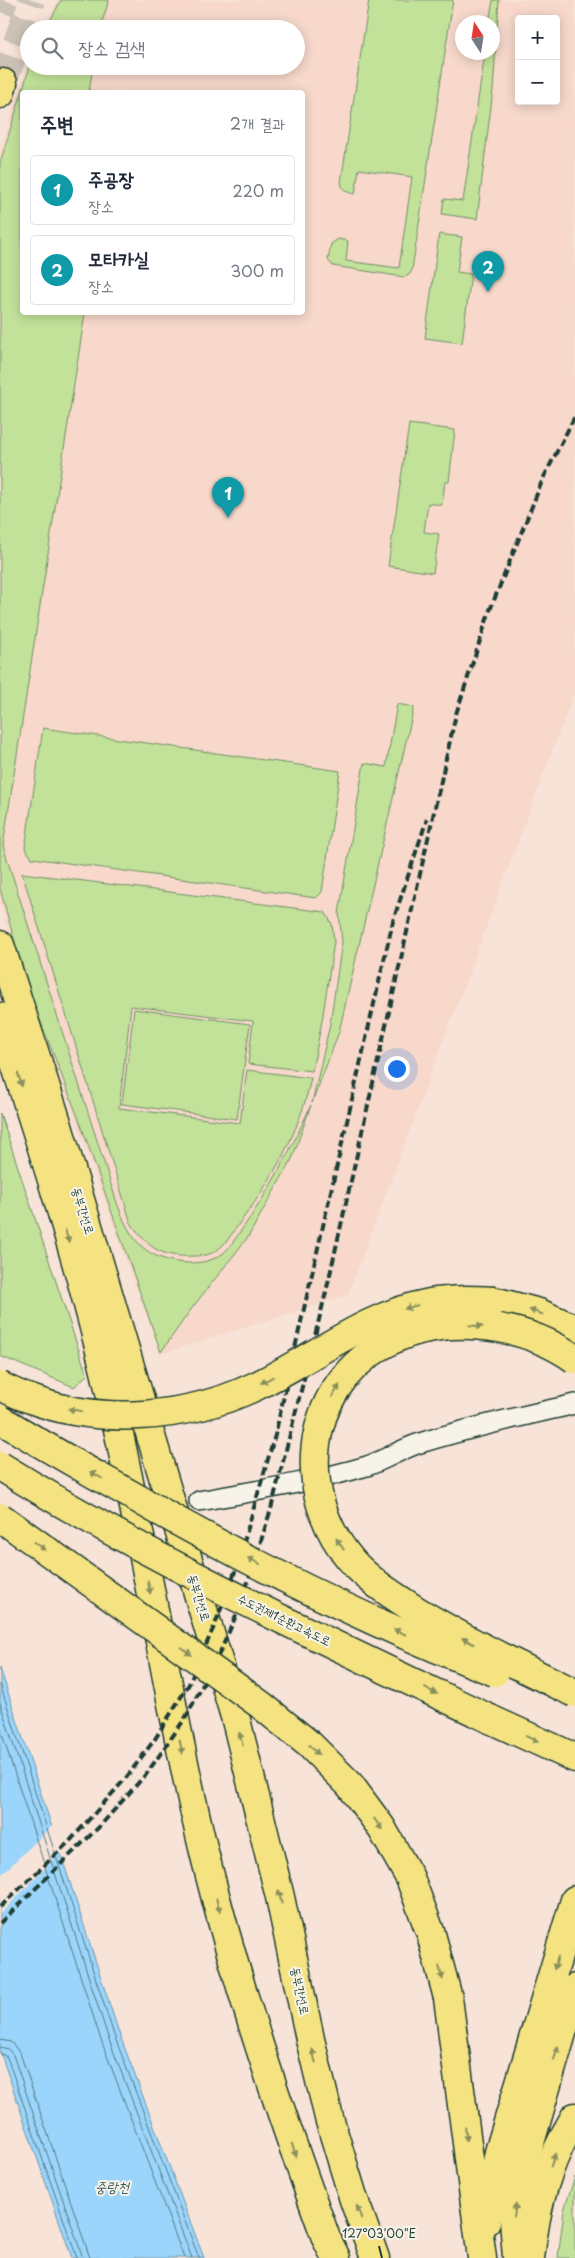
<!DOCTYPE html>
<html lang="ko">
<meta charset="utf-8">
<style>
:root{--surface:#fff;--page:#f6f6f7;--text:#1f2937;--muted:#747a83;--line:#e0e1e3;--accent:#db2777}
body{margin:0;font-family:"Playpen Sans","Poor Story",sans-serif;background:var(--page);color:var(--text)}
.controls{position:absolute;right:15px;top:15px;display:grid;overflow:hidden;border-radius:5px;box-shadow:0 2px 12px #0003}
.controls button{width:45px;height:45px;display:grid;place-items:center;padding:0;border:0;border-bottom:1px solid var(--line);background:var(--surface);color:var(--text);font:25px sans-serif}
.compass{position:absolute;left:455px;top:15px;width:45px;height:45px;border-radius:50%;background:var(--surface);box-shadow:0 2px 12px #0003;rotate:348deg}
.you{position:absolute;left:396px;top:1068px;width:18px;height:18px;margin:-12px;border:4px solid #fff;border-radius:50%;background:#1a73e8;box-shadow:0 0 0 8px #1a73e833}
.badge{display:grid;place-items:center;width:32px;height:32px;border-radius:50%;background:var(--accent);color:#fff;font-size:16px;font-weight:700}
.pin{position:absolute;translate:-50% -41px;filter:drop-shadow(0 1px 2px #0008)}
.pin::after{content:'';position:absolute;top:26px;width:18px;height:15px;background:inherit;clip-path:polygon(0 0,100% 0,50% 100%)}
.list{margin:0;padding:0;list-style:none}
h2{display:flex;justify-content:space-between;align-items:center;height:65px;margin:0;padding:0 20px;font-size:21px}
h2 small{font-size:16px;font-weight:400;color:var(--muted)}
.list li{display:grid;grid-template-columns:32px 1fr auto;gap:15px;align-items:center;box-sizing:border-box;height:70px;margin:0 10px 10px;padding:0 10px;border:1px solid var(--line);border-radius:5px}
.list b{display:block;font-size:19px;white-space:nowrap}
.list p{margin:0;font-size:16px;white-space:nowrap;color:var(--muted)}
.list em{font-size:16px;font-style:normal;color:var(--muted)}
.icon{flex:none;width:28px;height:28px;fill:none;stroke:currentColor;stroke-width:2;stroke-linecap:round;stroke-linejoin:round}
.map{position:relative;flex:none;width:575px;height:2258px;overflow:hidden}
.search{position:absolute;background:var(--surface);box-shadow:0 2px 12px #0003;left:20px;top:20px;width:285px;height:55px;display:flex;align-items:center;gap:12px;box-sizing:border-box;padding:0 18px;border-radius:28px;color:var(--muted);font-size:19px}
.panel{position:absolute;background:var(--surface);box-shadow:0 2px 12px #0003;left:20px;top:90px;width:285px;height:225px;border-radius:5px}
.map>svg:first-child{display:block}
.built{fill:#f7d8cb;fill-rule:evenodd}
.green{fill:#c2e199;stroke:#708f66}
.water{fill:#9cd5fb;stroke:#6a98ab}
.pier{fill:#f7e3d7}
.lines{fill:none;stroke-linecap:round;stroke-linejoin:round}
.shore{stroke:#517a84;stroke-width:1}
.highway-tunnel{stroke:#ccc2b6;stroke-width:28;stroke-dasharray:28 14;stroke-linecap:butt}
.street-casing{stroke:#1f3d34;stroke-width:22}
.highway-casing{stroke:#1f3d34;stroke-width:31}
.street{stroke:#f7f3e8;stroke-width:19}
.highway{stroke:#f5e382;stroke-width:28}
.rail{stroke:#1f3d34;stroke-width:4;stroke-dasharray:8 4;stroke-linecap:butt}
.highway-bridge-casing{stroke:#1f3d34;stroke-width:31;stroke-linecap:butt}
.highway-bridge{stroke:#f5e382;stroke-width:28}
.oneway{fill:#8a905b}
.ticks{fill:none;stroke:#1f3d34;stroke-width:2}
.labels{text-anchor:middle;stroke-width:4;stroke-linejoin:round;paint-order:stroke}
.street-label{font-size:12px;fill:#1f3d34;stroke:#f7f3e8}
.water-label{font-size:14px;font-style:italic;fill:#385b5c;stroke:#f7f3e8}
.ticks-label{font-size:12px;text-anchor:middle;fill:#1f3d34;stroke:#f7f3e8;stroke-width:4;stroke-linejoin:round;paint-order:stroke}
</style>
<div class="map">
<svg width="575" height="2258" viewBox="0 0 575 2258">
<rect width="100%" height="100%" fill="#f7e3d7"/>
<filter id="ink" filterUnits="userSpaceOnUse"><feTurbulence type="fractalNoise" baseFrequency=".02" numOctaves="2"/><feDisplacementMap in="SourceGraphic" scale="10" xChannelSelector="R" yChannelSelector="G"/><feConvolveMatrix kernelMatrix="1 2 1 2 8 2 1 2 1" color-interpolation-filters="sRGB"/></filter>
<g filter="url(#ink)">
<!-- built -->
<path class="built" d="M58 0H575V690L348 1295 160 1354 76 1122 27 993 0 902V152L29 58V66H296V29H42ZM519 19H556V101H519ZM462 22H492V52H462ZM22 92H302V312H22Z"/>
<!-- green -->
<g class="green">
<path d="M61 0H109L100 29H46Z"/>
<path d="M369 0H453L412 270 409 275 404 277 333 266 328 260 331 244 338 239 348 241 346 261 399 268 412 177 359 169 355 194C346 192 343 191 341 182Z"/>
<path d="M493 0H499L493 90 477 219 442 214 444 199 463 201 485 53 492 52V22H489Z"/>
<path d="M30 66H93L89 92H22V312L85 313 3 846 116 1200C127 1231 138 1254 172 1261 185 1264 205 1264 217 1257 227 1253 234 1240 240 1232 270 1190 290 1152 311 1105L292 1159 248 1237 192 1308 161 1352 80 1122 29 992 0 889V163Z"/>
<path d="M439 234 462 237 457 272 471 274 462 343 425 338Z"/>
<path d="M409 424 455 430 449 482H445L442 505 428 503 424 532 439 534 433 573 388 566Z"/>
<path d="M397 704 414 707 339 1032 312 1103 330 1024 342 942 339 913 364 763 386 767Z"/>
<path d="M43 728 340 771 322 892 316 898 32 858 25 848Z"/>
<path d="M22 873 325 912 332 924 334 942 322 1021 312 1071 248 1064 253 1021 131 1006 119 1108 240 1123 247 1070 311 1078C300 1132 271 1182 238 1225 232 1234 225 1245 216 1251 210 1255 200 1256 194 1256 162 1258 148 1248 131 1223Z"/>
<path d="M134 1009 250 1024 237 1119 122 1104Z"/>
<path d="M0 1113 87 1375 74 1387 0 1356Z"/>
<path d="M575 2177V2258H558L564 2210Z"/>
</g>
<!-- water -->
<path class="water" d="M0 1668 119 2033 204 2258H72L5 2066 0 2051Z"/>
<!-- pier -->
<path class="pier" d="M54 1824 62 1851 0 1914V1876Z"/>
<g class="lines">
<!-- shore -->
<g class="shore">
<path d="M0 1684 114 2035 199 2258"/>
<path d="M0 1703 108 2037 192 2258"/>
<path d="M0 1728 101 2040 184 2258"/>
<path d="M0 2040 11 2042 20 2053 90 2258"/>
<path d="M0 2047 8 2049 13 2055 83 2258"/>
<path d="M0 2053 7 2057 77 2258"/>
</g>
<!-- highway-tunnel -->
<g class="highway-tunnel">
<path d="M0 12 4 0"/>
<path d="M3 83 32 0"/>
</g>
<defs>
<path id="street" d="M199 1501C255 1491 312 1482 367 1466 385 1460 401 1449 420 1443 471 1427 523 1416 575 1404"/>
<g id="highway">
<path d="M0 94 3 83"/>
<path d="M0 945 55 1116 236 1720 280 1897 310 2039 329 2118 354 2200 375 2258"/>
<path d="M0 1017C38 1134 76 1251 105 1371 143 1531 166 1696 205 1856 237 1986 280 2112 326 2238L336 2258"/>
<path d="M494 1301 539 1313 575 1329"/>
<path d="M490 1719 575 1758"/>
<path d="M350 1785 381 1827 410 1878 431 1934 448 1998 482 2258"/>
<path d="M486 2221 499 2152 575 1900"/>
<path d="M517 2258 514 2219 520 2177 575 1988"/>
<path d="M530 2258C536 2204 547 2164 575 2117"/>
</g>
</defs>
<!-- street casing -->
<use href="#street" class="street-casing"/>
<!-- highway casing -->
<use href="#highway" class="highway-casing"/>
<!-- street -->
<use href="#street" class="street"/>
<!-- highway -->
<use href="#highway" class="highway"/>
<!-- rail -->
<g class="rail">
<path d="M0 1907 69 1842 126 1778 155 1739 189 1684 216 1622 236 1569 275 1435 393 921 427 819"/>
<path d="M0 1923 100 1826 147 1773 186 1717 221 1650 241 1604 271 1509 326 1292 456 714 490 610 543 479 575 416"/>
</g>
<defs>
<g id="highway-bridge">
<path d="M575 1359C521 1321 438 1312 381 1346 303 1392 295 1494 351 1560 369 1581 394 1596 417 1611 468 1642 521 1667 575 1693"/>
<path d="M0 1386C9 1390 18 1395 28 1398 100 1426 187 1419 256 1386 314 1358 366 1315 430 1303 451 1299 473 1300 494 1301"/>
<path d="M0 1419C48 1449 98 1476 147 1504 259 1568 375 1625 495 1672"/>
<path d="M0 1466C156 1563 324 1640 490 1719"/>
<path d="M0 1517 261 1705 310 1745 350 1785"/>
</g>
</defs>
<!-- highway-bridge casing -->
<use href="#highway-bridge" class="highway-bridge-casing"/>
<!-- highway-bridge -->
<use href="#highway-bridge" class="highway-bridge"/>
</g>
<!-- one-way arrows -->
<defs><path id="oneway-solid" d="M-6-.8H1V-3.2L6.5 0L1 3.2V.8H-6Z" transform="scale(1.25)"/></defs>
<g class="oneway">
<use href="#oneway-solid" transform="translate(20 1080) rotate(72)"/>
<use href="#oneway-solid" transform="translate(67 1236) rotate(74)"/>
<use href="#oneway-solid" transform="translate(411 1307) rotate(164)"/>
<use href="#oneway-solid" transform="translate(536 1312) rotate(-161)"/>
<use href="#oneway-solid" transform="translate(476 1326) rotate(5)"/>
<use href="#oneway-solid" transform="translate(267 1380) rotate(152)"/>
<use href="#oneway-solid" transform="translate(336 1391) rotate(-58)"/>
<use href="#oneway-solid" transform="translate(75 1410) rotate(-170)"/>
<use href="#oneway-solid" transform="translate(96 1475) rotate(-150)"/>
<use href="#oneway-solid" transform="translate(340 1544) rotate(-124)"/>
<use href="#oneway-solid" transform="translate(40 1546) rotate(36)"/>
<use href="#oneway-solid" transform="translate(254 1561) rotate(-153)"/>
<use href="#oneway-solid" transform="translate(149 1587) rotate(79)"/>
<use href="#oneway-solid" transform="translate(400 1632) rotate(-156)"/>
<use href="#oneway-solid" transform="translate(468 1641) rotate(-151)"/>
<use href="#oneway-solid" transform="translate(186 1651) rotate(36)"/>
<use href="#oneway-solid" transform="translate(431 1691) rotate(25)"/>
<use href="#oneway-solid" transform="translate(241 1739) rotate(-105)"/>
<use href="#oneway-solid" transform="translate(532 1739) rotate(25)"/>
<use href="#oneway-solid" transform="translate(181 1747) rotate(78)"/>
<use href="#oneway-solid" transform="translate(314 1750) rotate(44)"/>
<use href="#oneway-solid" transform="translate(378 1824) rotate(55)"/>
<use href="#oneway-solid" transform="translate(280 1897) rotate(-103)"/>
<use href="#oneway-solid" transform="translate(218 1905) rotate(75)"/>
<use href="#oneway-solid" transform="translate(556 1963) rotate(107)"/>
<use href="#oneway-solid" transform="translate(441 1973) rotate(75)"/>
<use href="#oneway-solid" transform="translate(556 2053) rotate(-73)"/>
<use href="#oneway-solid" transform="translate(314 2056) rotate(-104)"/>
<use href="#oneway-solid" transform="translate(466 2134) rotate(83)"/>
<use href="#oneway-solid" transform="translate(294 2150) rotate(70)"/>
<use href="#oneway-solid" transform="translate(553 2160) rotate(-70)"/>
<use href="#oneway-solid" transform="translate(515 2210) rotate(-83)"/>
<use href="#oneway-solid" transform="translate(359 2212) rotate(-110)"/>
</g>
</g>
<!-- ticks -->
<path class="ticks" d="M379 2246 382 2258"/>
<g class="labels">
<!-- street labels -->
<g class="street-label">
<text transform="translate(83 1211) rotate(73)" y="4">동부간선로</text>
<text transform="translate(199 1598) rotate(73)" y="4">동부간선로</text>
<text transform="translate(284 1620) rotate(26)" y="4">수도권제1순환고속도로</text>
<text transform="translate(300 1991) rotate(78)" y="4">동부간선로</text>
</g>
<!-- water labels -->
<g class="water-label">
<text x="112" y="2192">중랑천</text>
</g>
</g>
<g class="ticks-label">
<text x="379" y="2238">127°03'00"E</text>
</g>
</svg>
<div class="controls">
<button>+</button>
<button>−</button>
</div>
<svg class="compass" viewBox="-18 -18 36 36"><path d="M0-13l5 13h-10z" fill="#e53935"/><path d="M0 13l5-13h-10z" fill="#747a83"/></svg>
<div class="you"></div>
<div class="pin badge" style="left:228px;top:518px;background:#0f9aa8">1</div>
<div class="pin badge" style="left:488px;top:292px;background:#0f9aa8">2</div>
<div class="search"><svg class="icon" aria-label="search" viewBox="0 0 24 24"><circle cx="10" cy="10" r="6"/><path d="M15 15l6 6"/></svg>장소 검색</div>
<section class="panel">
<h2>주변<small>2개 결과</small></h2>
<ul class="list">
<li><span class="badge" style="background:#0f9aa8">1</span><div><b>주공장</b><p>장소</p></div><em>220 m</em></li>
<li><span class="badge" style="background:#0f9aa8">2</span><div><b>모타카실</b><p>장소</p></div><em>300 m</em></li>
</ul>
</section>
</div>
